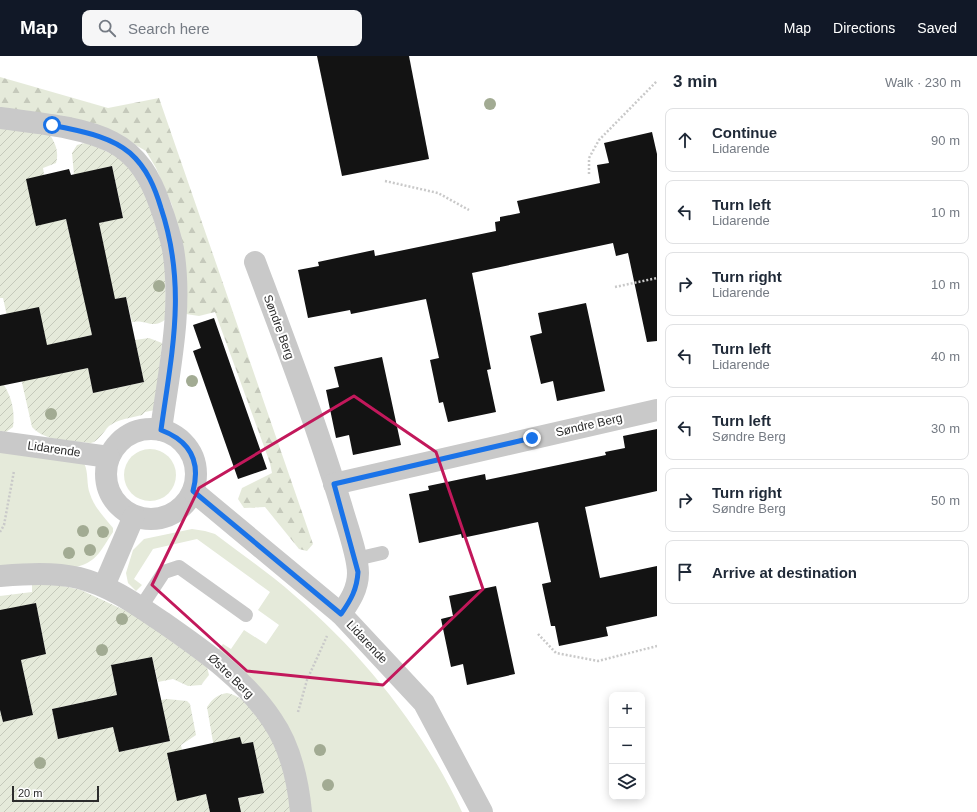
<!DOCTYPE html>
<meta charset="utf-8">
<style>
:root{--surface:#fff;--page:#f6f6f7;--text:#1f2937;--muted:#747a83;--line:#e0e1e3;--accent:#111827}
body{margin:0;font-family:Helvetica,sans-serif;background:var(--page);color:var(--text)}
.controls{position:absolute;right:12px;bottom:12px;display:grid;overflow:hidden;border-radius:8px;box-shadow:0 2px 10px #0003}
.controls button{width:36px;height:36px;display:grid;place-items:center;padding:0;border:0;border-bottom:1px solid var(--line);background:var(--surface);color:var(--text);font:20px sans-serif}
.scale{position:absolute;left:12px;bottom:10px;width:87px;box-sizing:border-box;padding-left:4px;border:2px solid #2c2c2c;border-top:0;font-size:11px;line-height:14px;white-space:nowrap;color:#2c2c2c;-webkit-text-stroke:3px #fff;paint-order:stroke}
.stop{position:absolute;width:12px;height:12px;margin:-9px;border:3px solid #1a73e8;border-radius:50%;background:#fff}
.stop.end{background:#1a73e8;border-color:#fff;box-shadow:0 1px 4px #0008}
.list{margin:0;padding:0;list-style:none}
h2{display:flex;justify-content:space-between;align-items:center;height:52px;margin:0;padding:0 16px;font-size:17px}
h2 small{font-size:13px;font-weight:400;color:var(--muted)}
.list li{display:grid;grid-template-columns:26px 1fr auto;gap:12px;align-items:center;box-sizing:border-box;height:64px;margin:0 8px 8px;padding:0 8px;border:1px solid var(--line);border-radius:8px}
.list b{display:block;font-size:15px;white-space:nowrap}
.list p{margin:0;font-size:13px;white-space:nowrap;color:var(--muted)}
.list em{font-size:13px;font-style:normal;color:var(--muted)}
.icon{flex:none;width:22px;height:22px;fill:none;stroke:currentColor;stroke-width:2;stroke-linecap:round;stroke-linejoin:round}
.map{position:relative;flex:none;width:657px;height:756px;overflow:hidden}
header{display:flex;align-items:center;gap:24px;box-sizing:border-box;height:56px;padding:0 20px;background:var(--accent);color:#fff}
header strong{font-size:19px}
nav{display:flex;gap:22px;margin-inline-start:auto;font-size:14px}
.search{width:280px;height:36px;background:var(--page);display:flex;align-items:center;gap:10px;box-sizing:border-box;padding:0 14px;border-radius:8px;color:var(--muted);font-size:15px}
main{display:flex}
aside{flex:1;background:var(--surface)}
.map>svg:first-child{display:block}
.green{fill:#e5eada}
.forest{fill:url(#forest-firs)}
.garden{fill:url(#garden-furrows)}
.building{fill:#131313}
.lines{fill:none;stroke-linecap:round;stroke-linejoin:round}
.path{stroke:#c9c9c9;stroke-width:2.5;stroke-dasharray:2 2;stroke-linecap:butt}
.service{stroke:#c9c9c9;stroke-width:14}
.minor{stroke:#c9c9c9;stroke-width:22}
.tree{fill:#a2ab93}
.route{stroke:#1a73e8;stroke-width:5}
.marked{fill:none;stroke:#c2185b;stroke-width:3;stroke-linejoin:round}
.labels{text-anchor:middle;stroke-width:4;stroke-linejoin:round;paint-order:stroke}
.street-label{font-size:12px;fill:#2c2c2c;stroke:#fff}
</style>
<header>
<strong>Map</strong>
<div class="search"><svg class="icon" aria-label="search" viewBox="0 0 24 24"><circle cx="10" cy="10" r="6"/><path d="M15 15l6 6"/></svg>Search here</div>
<nav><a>Map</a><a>Directions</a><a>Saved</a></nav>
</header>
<main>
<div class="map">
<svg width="657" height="756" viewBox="0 0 657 756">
<defs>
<pattern id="forest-firs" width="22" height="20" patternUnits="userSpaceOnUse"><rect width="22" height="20" fill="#e5eada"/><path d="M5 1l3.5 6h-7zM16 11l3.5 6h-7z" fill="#c5c9bb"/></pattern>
<pattern id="garden-furrows" width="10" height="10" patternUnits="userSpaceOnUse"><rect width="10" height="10" fill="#e5eada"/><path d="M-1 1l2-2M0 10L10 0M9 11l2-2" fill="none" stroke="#c5c9bb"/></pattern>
</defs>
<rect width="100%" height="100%" fill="#fff"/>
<!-- green -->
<g class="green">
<circle cx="150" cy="419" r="26"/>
<path d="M0 394 84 407C89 417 86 428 90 438 94 451 104 461 113 472V476C100 495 97 507 72 512L0 511Z"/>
<path d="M192 473 205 475 215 478C241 498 269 517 294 539 363 598 424 674 462 756H311L218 594 223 588 231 593 244 574 266 588 279 569 258 554 270 536 197 483 153 493 134 523 142 529 136 535 128 527 126 517 133 494 144 483Z"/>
</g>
<!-- forest -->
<path class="forest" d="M0 21 108 52 159 42 313 488 307 495 299 493 265 451 244 452 238 443 242 432 272 417 270 407 215 256 199 260 186 258 185 213 172 149 156 112 146 95 125 83 0 52Z"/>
<!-- garden -->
<g class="garden">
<path d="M0 72 50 79C56 88 59 97 56 107L43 112 45 125 37 169 66 163 81 229 110 222 99 167 123 161 112 110 74 119 72 97 77 89 85 87 95 90 124 104 141 124 165 198 166 263C152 274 147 263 132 266L126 241 86 249 92 279 26 294 32 323 88 312 93 337 144 326 135 284 149 282 162 287 155 354 145 356 142 359C131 362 118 363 109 370 103 376 99 385 91 387 71 385 46 386 32 371L3 242H0Z"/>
<path d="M4 329C12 342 15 356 13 371L6 376 0 375V330Z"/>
<path d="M50 527 81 534 137 560 207 611 209 619 201 629 188 630 173 623 158 626 152 601 111 609 117 639 52 653 58 683 113 671 119 696 170 685 161 644 167 643 187 645 190 648 196 679 181 689 183 700 168 704 177 744 206 738 210 756H0V654L3 666 33 659 21 604 46 598 36 547 0 555V540L32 536V529Z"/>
<path d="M227 637C251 641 271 677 279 699 285 717 288 737 293 756H241L238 742 264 737 253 686 216 693 213 686 207 651C213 642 217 639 227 637Z"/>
</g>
<!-- building -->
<g class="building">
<path d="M317 0H409L429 103 342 120Z"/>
<path d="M652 76 657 98V285L647 286 628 197 616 200 613 187 472 217 491 313 487 314 496 356 448 366 443 346 439 347 430 304 439 302 426 243 351 258 350 254 308 262 298 214 319 210 318 206 374 194 375 200 496 175 495 166 500 165V161L520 157 517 145 600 127 597 109 609 107 604 87Z"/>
<path d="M112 110 123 162 99 167 115 243 126 241 144 326 93 337 88 312 0 330V259L39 251 47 289 92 279 66 163 36 170 26 123 69 113 71 119Z"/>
<path d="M586 247 605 335 557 345 553 325 541 328 530 280 542 277 538 257Z"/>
<path d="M214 262 267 413 238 423 193 295 201 292 193 269Z"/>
<path d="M382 301 401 389 353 399 349 379 336 382 326 334 339 331 334 311Z"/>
<path d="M657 373V435L585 451 600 522 657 510V560L606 571 608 580 559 590 555 570H551L542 528 551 526 538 466 462 482 461 478 419 487 409 438 429 434 428 430 485 418 486 424 606 399 605 396 625 392 623 380Z"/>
<path d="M496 530 515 618 467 629 463 608 451 611 441 563 453 560 449 540Z"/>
<path d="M36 547 46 598 21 604 33 659 3 666 0 654V554Z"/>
<path d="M152 601 170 685 119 696 113 671 58 683 52 653 117 639 111 609Z"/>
<path d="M240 681 242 688 253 686 264 737 238 742 241 756H210L206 738 177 745 167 697Z"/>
</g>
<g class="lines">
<!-- path -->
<g class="path">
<path d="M589 118V102L599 84 657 25"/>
<path d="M385 125 438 137 469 154"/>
<path d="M615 231 657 222"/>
<path d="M0 476 4 469 14 415"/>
<path d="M538 578 556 597 598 605 657 590"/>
<path d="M298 656 307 624 327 580"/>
</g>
<!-- service -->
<g class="service">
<path d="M356 503 382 497"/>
<path d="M141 551 164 516 179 511 246 559"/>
</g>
<!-- minor -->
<g class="minor">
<path d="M0 62C35 67 80 70 112 86 138 99 151 123 160 149 165 163 170 178 173 193 183 253 169 314 161 374"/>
<path d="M255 206C285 286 316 367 341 449 346 467 358 499 358 517 358 533 350 545 341 558"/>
<circle cx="151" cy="418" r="45"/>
<path d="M0 386 109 401"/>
<path d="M334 428 657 354"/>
<path d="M193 435 341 558 424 647 482 756"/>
<path d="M0 520C26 518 53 516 79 522 111 530 137 549 164 567 204 595 245 623 272 664 290 690 298 725 301 756"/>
<path d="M104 530 134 460"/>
</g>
</g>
<!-- trees -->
<g class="tree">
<circle cx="490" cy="48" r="6"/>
<circle cx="159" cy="230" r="6"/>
<circle cx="192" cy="325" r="6"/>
<circle cx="51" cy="358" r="6"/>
<circle cx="83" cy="475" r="6"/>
<circle cx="103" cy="476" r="6"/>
<circle cx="90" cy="494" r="6"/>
<circle cx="69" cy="497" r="6"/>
<circle cx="122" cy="563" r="6"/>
<circle cx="102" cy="594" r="6"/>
<circle cx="320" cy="694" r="6"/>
<circle cx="40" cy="707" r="6"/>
<circle cx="328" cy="729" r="6"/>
</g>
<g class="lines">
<!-- route -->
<path class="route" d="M52 69C78 75 109 79 130 97 147 112 155 132 161 152 187 230 172 295 161 374 190 385 201 405 193 435L341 558C351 544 357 533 358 516L334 428 532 382"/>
</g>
<!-- marked area -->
<path class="marked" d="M354 340 436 396 483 533 383 629 247 615 152 529 199 432Z"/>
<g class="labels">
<!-- street labels -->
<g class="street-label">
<text transform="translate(279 271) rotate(70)" y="4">Søndre Berg</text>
<text transform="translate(589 369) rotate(-13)" y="4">Søndre Berg</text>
<text transform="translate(54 393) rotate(8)" y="4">Lidarende</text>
<text transform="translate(367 586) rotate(47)" y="4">Lidarende</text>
<text transform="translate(231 620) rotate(44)" y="4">Østre Berg</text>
</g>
</g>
</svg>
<div class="controls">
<button>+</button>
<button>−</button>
<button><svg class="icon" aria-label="layers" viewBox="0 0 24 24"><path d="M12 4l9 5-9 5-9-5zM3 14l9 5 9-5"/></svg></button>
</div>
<div class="scale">20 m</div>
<div class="stop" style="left:52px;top:69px"></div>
<div class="stop end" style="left:532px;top:382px"></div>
</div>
<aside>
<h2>3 min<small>Walk · 230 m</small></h2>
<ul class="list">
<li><svg class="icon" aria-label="ahead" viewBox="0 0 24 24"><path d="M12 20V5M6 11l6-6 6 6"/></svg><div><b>Continue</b><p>Lidarende</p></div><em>90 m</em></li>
<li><svg class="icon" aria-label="left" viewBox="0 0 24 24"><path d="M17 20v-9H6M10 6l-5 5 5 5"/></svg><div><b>Turn left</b><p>Lidarende</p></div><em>10 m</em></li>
<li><svg class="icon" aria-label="right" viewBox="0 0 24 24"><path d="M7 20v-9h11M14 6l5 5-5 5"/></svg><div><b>Turn right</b><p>Lidarende</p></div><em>10 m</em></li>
<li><svg class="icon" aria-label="left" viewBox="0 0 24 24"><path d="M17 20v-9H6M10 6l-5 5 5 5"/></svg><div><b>Turn left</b><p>Lidarende</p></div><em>40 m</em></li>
<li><svg class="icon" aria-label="left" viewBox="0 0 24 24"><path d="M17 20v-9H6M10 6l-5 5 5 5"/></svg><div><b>Turn left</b><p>Søndre Berg</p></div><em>30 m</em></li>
<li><svg class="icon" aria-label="right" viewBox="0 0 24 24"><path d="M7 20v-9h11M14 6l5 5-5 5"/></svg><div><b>Turn right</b><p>Søndre Berg</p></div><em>50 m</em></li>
<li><svg class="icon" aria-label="arrive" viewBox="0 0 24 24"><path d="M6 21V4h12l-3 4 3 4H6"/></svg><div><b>Arrive at destination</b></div></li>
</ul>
</aside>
</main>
